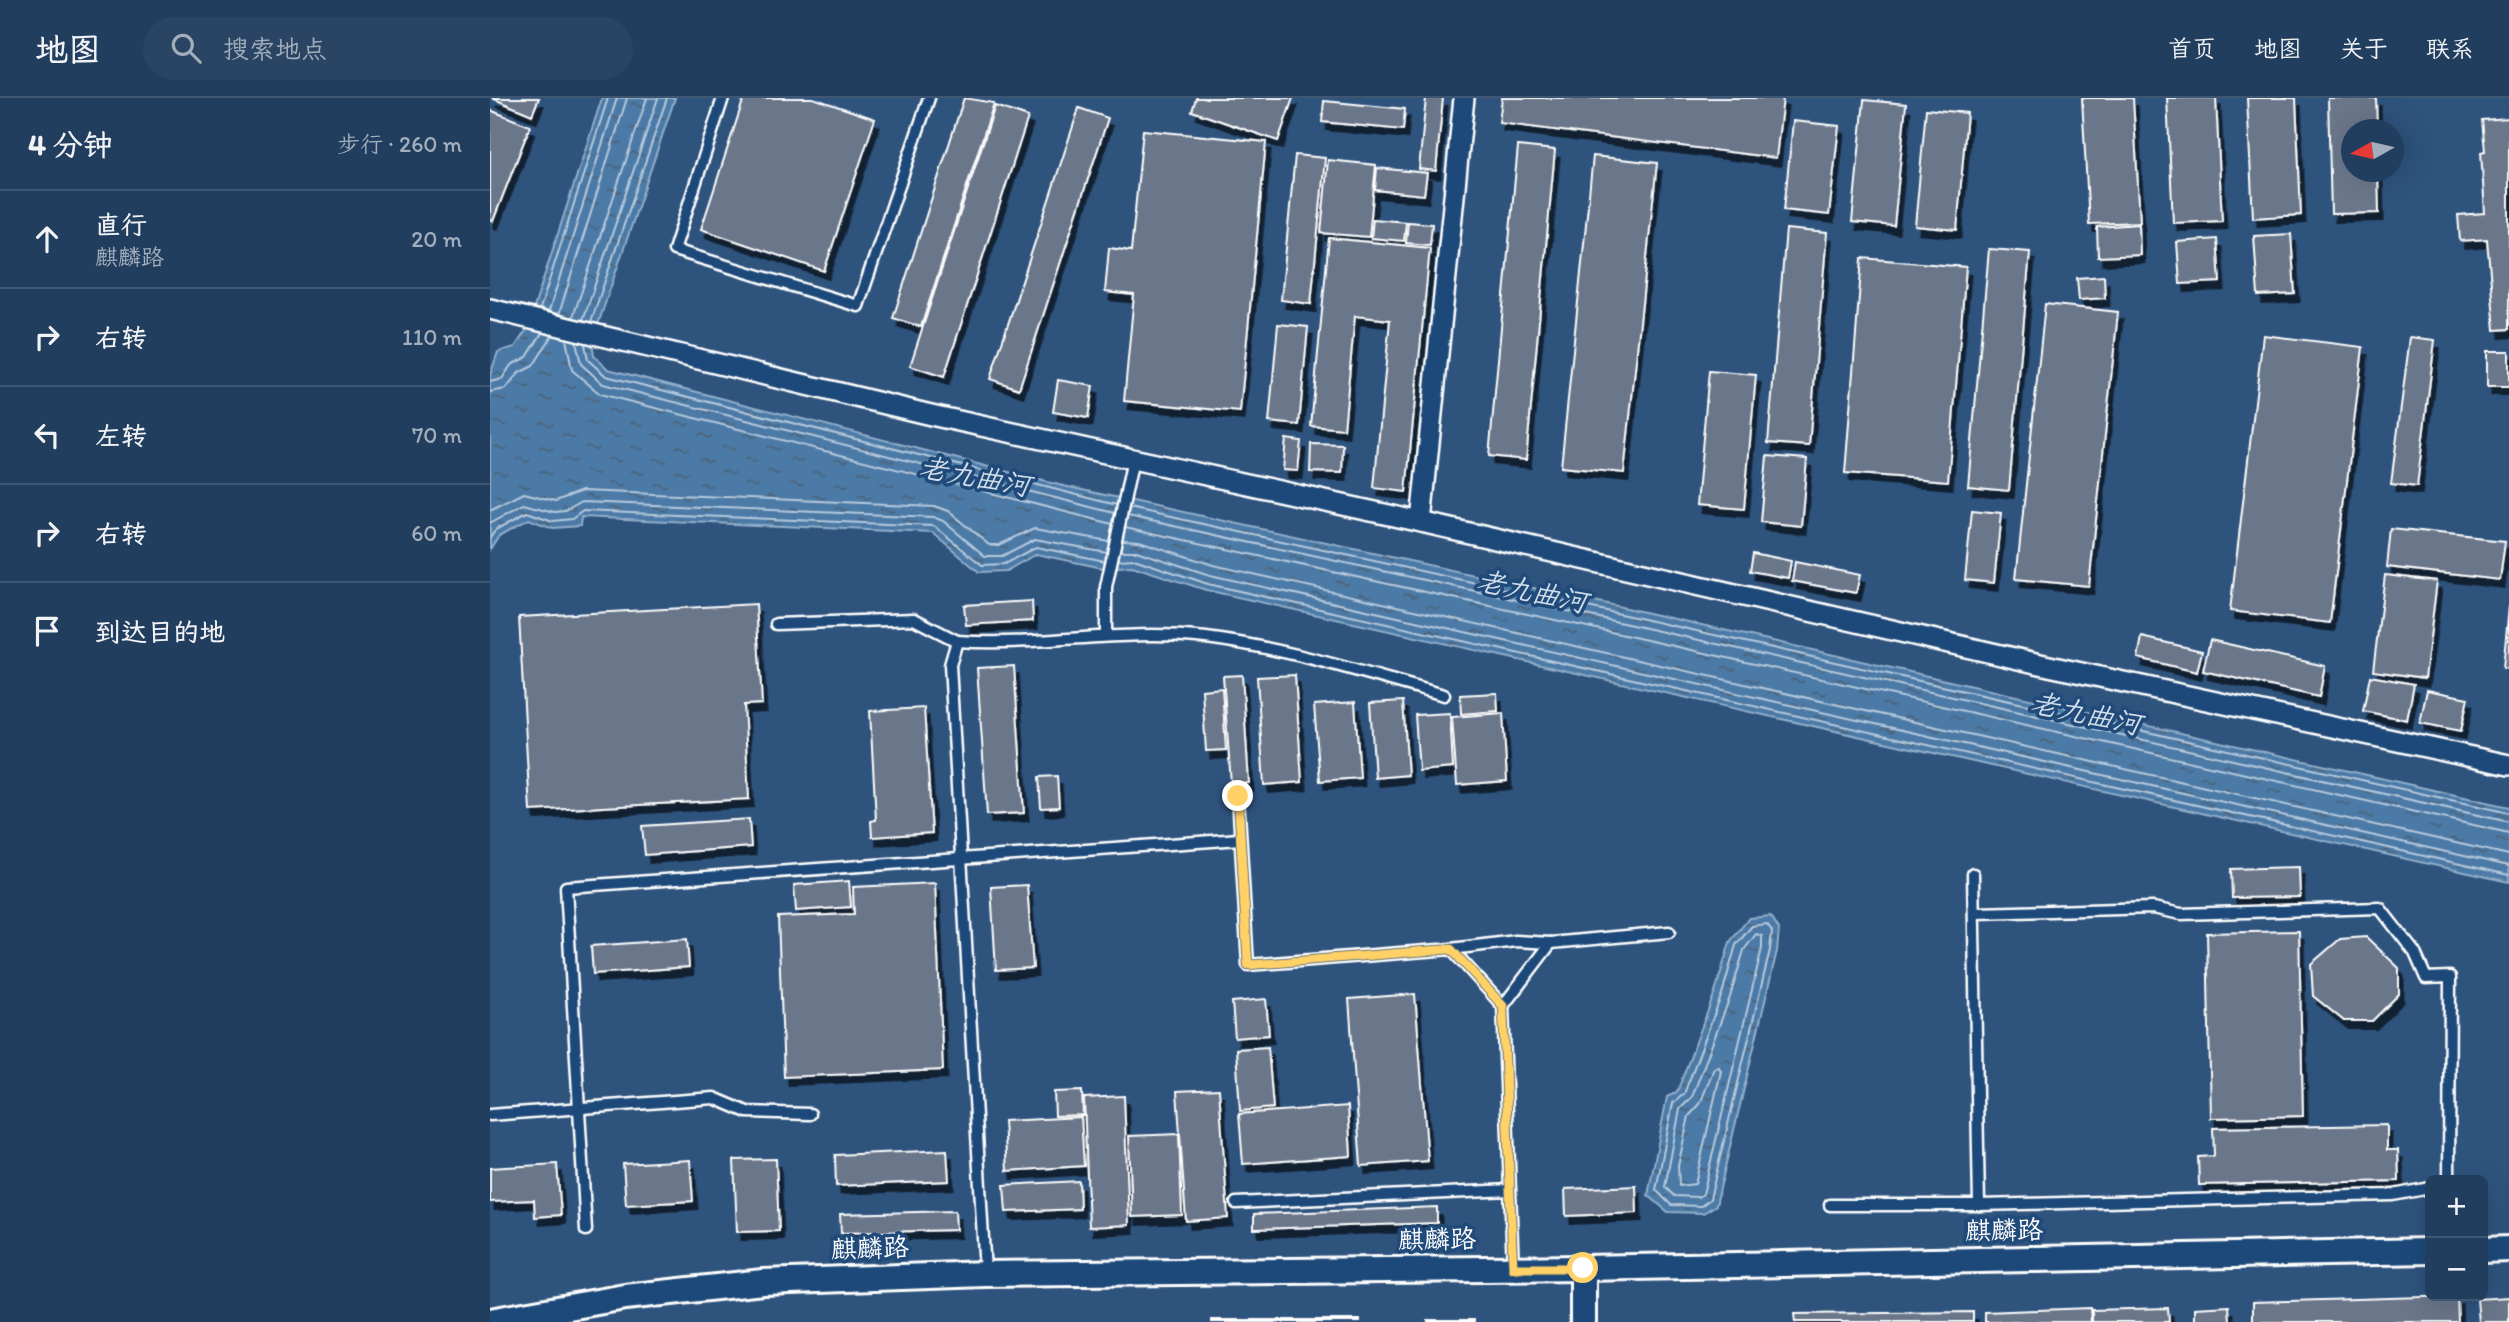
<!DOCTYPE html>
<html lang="zh">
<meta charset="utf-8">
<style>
:root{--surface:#223e5e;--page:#2a4564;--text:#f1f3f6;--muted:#a2aebc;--line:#3f5773}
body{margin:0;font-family:Itim,"LXGW WenKai TC",sans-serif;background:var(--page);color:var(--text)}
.controls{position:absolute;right:21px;bottom:21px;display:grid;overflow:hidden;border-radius:10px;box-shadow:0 7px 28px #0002}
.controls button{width:63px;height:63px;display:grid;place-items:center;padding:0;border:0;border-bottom:2px solid var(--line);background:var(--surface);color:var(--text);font:35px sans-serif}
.compass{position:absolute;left:1851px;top:21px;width:63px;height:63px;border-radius:50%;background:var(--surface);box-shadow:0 7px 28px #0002;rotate:262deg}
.stop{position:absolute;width:21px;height:21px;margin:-16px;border:5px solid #ffd166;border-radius:50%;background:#fff}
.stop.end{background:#ffd166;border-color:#fff;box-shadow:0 2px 7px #0008}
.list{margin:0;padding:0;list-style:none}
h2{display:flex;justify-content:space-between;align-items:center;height:91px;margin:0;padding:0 28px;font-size:30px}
h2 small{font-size:23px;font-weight:400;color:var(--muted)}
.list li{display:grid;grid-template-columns:46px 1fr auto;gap:21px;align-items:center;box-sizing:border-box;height:98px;padding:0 28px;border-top:2px solid var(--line)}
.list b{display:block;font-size:26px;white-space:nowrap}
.list p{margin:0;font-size:23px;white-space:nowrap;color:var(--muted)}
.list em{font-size:23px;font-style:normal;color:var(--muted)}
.icon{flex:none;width:38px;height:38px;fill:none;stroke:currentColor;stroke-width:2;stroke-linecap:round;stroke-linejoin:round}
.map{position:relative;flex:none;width:2019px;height:1224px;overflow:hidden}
header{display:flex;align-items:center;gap:42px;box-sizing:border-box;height:98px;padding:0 35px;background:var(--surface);border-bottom:2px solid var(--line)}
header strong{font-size:33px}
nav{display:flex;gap:38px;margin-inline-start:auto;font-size:24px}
.search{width:490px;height:63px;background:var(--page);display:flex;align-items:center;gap:18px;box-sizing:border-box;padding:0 24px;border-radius:38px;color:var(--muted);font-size:26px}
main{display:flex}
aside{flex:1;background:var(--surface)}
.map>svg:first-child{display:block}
.water{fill:url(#water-ripples);stroke:#93afca;stroke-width:2}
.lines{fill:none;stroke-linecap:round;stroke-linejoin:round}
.shore{stroke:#b7cadc;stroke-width:2}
.building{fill:#6a7689;stroke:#fff;stroke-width:2;filter:url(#shadow)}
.service-casing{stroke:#fff;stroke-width:15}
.minor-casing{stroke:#fff;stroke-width:24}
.tertiary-casing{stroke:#fff;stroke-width:30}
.service{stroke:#1f4a7a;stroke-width:10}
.minor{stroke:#1f4a7a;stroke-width:19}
.tertiary{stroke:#1f4a7a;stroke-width:24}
.route{stroke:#ffd166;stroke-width:9}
.labels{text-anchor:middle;stroke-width:7;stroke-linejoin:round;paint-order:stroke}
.street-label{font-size:26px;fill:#fff;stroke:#1f4a7a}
.water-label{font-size:28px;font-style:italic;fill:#d2dee9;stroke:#1f4a7a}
</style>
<header>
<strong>地图</strong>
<div class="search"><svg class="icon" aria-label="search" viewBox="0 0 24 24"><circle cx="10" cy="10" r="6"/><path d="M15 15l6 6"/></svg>搜索地点</div>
<nav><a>首页</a><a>地图</a><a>关于</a><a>联系</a></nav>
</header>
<main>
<aside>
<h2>4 分钟<small>步行 · 260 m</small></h2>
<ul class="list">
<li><svg class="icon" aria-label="ahead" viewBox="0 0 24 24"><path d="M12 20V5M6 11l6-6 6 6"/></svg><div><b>直行</b><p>麒麟路</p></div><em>20 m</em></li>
<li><svg class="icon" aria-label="right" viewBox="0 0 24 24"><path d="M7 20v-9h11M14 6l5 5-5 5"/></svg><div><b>右转</b></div><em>110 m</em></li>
<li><svg class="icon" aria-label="left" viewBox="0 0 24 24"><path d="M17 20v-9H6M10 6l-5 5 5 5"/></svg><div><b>左转</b></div><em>70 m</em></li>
<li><svg class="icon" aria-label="right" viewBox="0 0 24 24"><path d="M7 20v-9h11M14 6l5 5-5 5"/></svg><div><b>右转</b></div><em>60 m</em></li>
<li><svg class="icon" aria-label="arrive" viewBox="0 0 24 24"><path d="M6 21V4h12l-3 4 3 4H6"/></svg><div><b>到达目的地</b></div></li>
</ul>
</aside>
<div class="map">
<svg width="2019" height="1224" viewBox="0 0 2019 1224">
<defs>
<pattern id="water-ripples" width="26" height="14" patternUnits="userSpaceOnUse" patternTransform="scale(1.75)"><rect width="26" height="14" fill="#4b7aa7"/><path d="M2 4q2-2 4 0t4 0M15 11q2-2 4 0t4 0" fill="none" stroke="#4c637a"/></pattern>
<filter id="shadow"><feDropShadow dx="4.5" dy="8" stdDeviation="0" flood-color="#0009"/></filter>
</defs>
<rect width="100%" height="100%" fill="#2e537d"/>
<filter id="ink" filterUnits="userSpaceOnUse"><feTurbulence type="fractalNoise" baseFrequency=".0143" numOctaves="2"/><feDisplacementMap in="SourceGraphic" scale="14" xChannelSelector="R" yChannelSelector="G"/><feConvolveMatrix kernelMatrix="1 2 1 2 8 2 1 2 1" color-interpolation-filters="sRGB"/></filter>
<g filter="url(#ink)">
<!-- water -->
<g class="water">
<path d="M112 0H185L102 244 104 258 118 271 569 387 1145 512 2019 709V784L716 492 642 468 613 470 546 456 516 473 489 474 443 435 91 419 90 428 62 430 39 421 9 437 0 451V277L8 254 25 249 37 231Z"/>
<path d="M1281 818 1289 831 1287 853 1226 1107 1213 1115 1178 1114 1158 1097 1177 999 1187 994 1225 894 1240 844 1259 820Z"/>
</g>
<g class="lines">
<!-- shore -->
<g class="shore">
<path d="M50 211 118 0"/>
<path d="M59 213 127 0"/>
<path d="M69 216 137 0"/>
<path d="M83 219 157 0"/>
<path d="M93 222 168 0"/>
<path d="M101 224 177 0"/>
<path d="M76 241 82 272 110 296 623 426"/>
<path d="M86 243 91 266 113 286 625 415"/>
<path d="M95 246 98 262 116 278 627 407"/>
<path d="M0 284 12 281 21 267 37 259 52 235"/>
<path d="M0 294 16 291 29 275 43 268 62 238"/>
<path d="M639 410 1144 519 2019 715"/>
<path d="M0 412 34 395 66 403 92 393 444 408 458 413 499 447H509L545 430 619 443"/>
<path d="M638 418 1142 527 2019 724"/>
<path d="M0 425 34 406 65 414 76 413 92 404 443 419 453 423 495 458H512L545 441 617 454"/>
<path d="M635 429 1139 538 2019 735"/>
<path d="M0 439 6 431 37 414 63 423 82 421 93 413 444 428 492 467 514 466 546 449 615 463"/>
<path d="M633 442 649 443 723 467 2019 757"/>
<path d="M630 453H646L720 477 2019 768"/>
<path d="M628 462 644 461 718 486 2019 777"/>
<path d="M1277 826 1282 833 1280 852 1220 1101 1211 1108 1181 1107 1166 1092 1183 1005 1194 996 1232 896 1246 847 1262 828Z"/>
<path d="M1266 836 1272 838V850L1213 1096 1208 1099 1184 1098 1175 1089 1190 1011 1202 999 1240 899 1254 852Z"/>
<path d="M1229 969 1231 973 1205 1086 1189 1088 1188 1068 1199 1018 1210 1006 1224 970Z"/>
</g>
</g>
<!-- building -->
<g class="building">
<path d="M2 0H49L42 17Z"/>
<path d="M254 0H323L385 21 334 173 211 131Z"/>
<path d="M474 0 504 5 431 229 403 220Z"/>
<path d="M706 0H803L788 43 702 13Z"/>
<path d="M936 0H953L946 73 929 71Z"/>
<path d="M1012 0H1293L1286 60 1009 25Z"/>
<path d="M1592 0H1643L1650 124 1599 126Z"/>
<path d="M1677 0H1726L1732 123 1683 125Z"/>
<path d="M1757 0H1806L1811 117 1763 120Z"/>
<path d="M1838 0H1886L1887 32H1862V74H1888L1889 115 1841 116Z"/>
<path d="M1374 2 1416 6 1404 128 1362 124Z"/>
<path d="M834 3 915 11 913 32 832 24Z"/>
<path d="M505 8 538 19 454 279 420 268Z"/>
<path d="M589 10 618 20 529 291 500 281Z"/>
<path d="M1436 11 1477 15 1467 132 1425 128Z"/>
<path d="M0 12 40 28 3 123 0 122Z"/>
<path d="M2019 20V231L2005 232 1997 141 1970 143 1968 117 1995 115 1991 54 1995 53 1992 22Z"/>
<path d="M1303 23 1349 28 1339 117 1294 112Z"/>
<path d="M653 32 776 44 750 314 634 303 644 197 615 194 619 150 641 153Z"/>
<path d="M1028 48 1065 52 1036 362 999 358Z"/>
<path d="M805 57 835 60 821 206 791 202Z"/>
<path d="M1103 58 1167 65 1134 375 1071 369Z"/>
<path d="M838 62 886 67 879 139 831 135Z"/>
<path d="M887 70 937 75 934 97 885 92Z"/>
<path d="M883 121 916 124 914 143 881 140Z"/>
<path d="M918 124 942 126 940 147 916 145Z"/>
<path d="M1649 126 1650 157 1608 159 1607 129Z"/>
<path d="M1296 131 1337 135 1319 348 1278 345Z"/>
<path d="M1801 136 1805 196 1768 198 1764 138Z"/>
<path d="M839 140 940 150 916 394 884 390 900 222 865 218 854 331 821 328Z"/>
<path d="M1727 141 1730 184 1690 186 1687 144Z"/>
<path d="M1499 151 1540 154 1519 392 1478 388Z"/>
<path d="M1372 160 1476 169 1458 383 1355 375Z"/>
<path d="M1614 178 1615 200 1589 202 1587 180Z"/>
<path d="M1555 206 1628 214 1599 488 1526 481Z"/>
<path d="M788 226 818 229 809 327 779 324Z"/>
<path d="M1773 237 1873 249 1840 525 1740 513Z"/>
<path d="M1920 239 1945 242 1927 388 1901 385Z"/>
<rect x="1997" y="253" width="22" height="36"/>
<path d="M1219 273 1266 277 1254 411 1207 407Z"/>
<path d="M568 282 603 288 598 320 563 314Z"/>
<path d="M796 341 811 343 808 373 793 372Z"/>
<path d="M821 346 853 347 852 375 820 374Z"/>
<path d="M1277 358 1317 361 1311 428 1271 424Z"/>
<path d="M1482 412 1511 415 1504 485 1475 482Z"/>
<path d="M1901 431 2015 443 2010 482 1897 469Z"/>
<path d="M1263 455 1301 463 1298 480 1260 473Z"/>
<path d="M1305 464 1370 477 1366 495 1302 483Z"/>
<path d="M1895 477 1947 483 1935 580 1883 573Z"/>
<path d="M542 503 543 523 476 527 474 507Z"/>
<path d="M266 506 272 606 254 607 259 701 40 713 29 519Z"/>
<path d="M2019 508V571L2013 570Z"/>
<path d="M1652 539 1712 553 1707 574 1648 560Z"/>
<path d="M1720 542 1835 568 1829 599 1713 573Z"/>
<path d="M524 568 534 715 497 717 487 570Z"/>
<path d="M752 577 759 685 741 686 733 578Z"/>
<path d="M805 577 812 684 774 687 767 579Z"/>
<path d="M1880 578 1924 586 1917 622 1873 613Z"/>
<path d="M732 590 736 652 716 653 712 592Z"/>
<path d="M1937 592 1978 600 1971 633 1930 625Z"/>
<path d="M1007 595 1008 613 971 616 970 597Z"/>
<path d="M913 603 918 677 885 680 880 605Z"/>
<path d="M865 604 870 680 830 683 824 607Z"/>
<path d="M434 610 442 735 382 739 381 723 386 722 380 613Z"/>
<path d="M960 615 963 670 929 673 925 617Z"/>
<path d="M1013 615 1017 683 967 687 962 619Z"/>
<path d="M567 678 569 709 551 710 549 679Z"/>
<path d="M259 721 261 749 155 757 152 728Z"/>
<path d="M1809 769 1810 799 1742 800 1741 771Z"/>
<path d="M359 783 361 809 306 813 304 787Z"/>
<path d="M445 785 453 972 294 979 288 819 364 816 363 789Z"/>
<path d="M537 787 543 870 506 872 501 789Z"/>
<path d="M1809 833 1813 1018 1721 1020 1717 835Z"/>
<path d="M1876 839 1909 870V896L1882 923H1854L1823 898 1821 866 1850 841Z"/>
<path d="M197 841 199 869 103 876 101 848Z"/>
<path d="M925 896 938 1063 871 1068 859 901Z"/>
<path d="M776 901 779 937 745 940 742 904Z"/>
<path d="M778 949 783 1010 750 1013 746 951Z"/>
<path d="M729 991 738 1120 696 1123 687 993Z"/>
<path d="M592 993 593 1017 565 1018 564 994Z"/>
<path d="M634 998 639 1127 599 1129 594 1000Z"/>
<path d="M858 1008 861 1058 753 1066 749 1016Z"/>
<path d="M591 1019 594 1068 517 1073 514 1023Z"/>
<path d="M1897 1027V1052H1908L1909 1083 1709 1087 1708 1059 1724 1058 1723 1030Z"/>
<path d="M689 1036 692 1117 642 1119 639 1038Z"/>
<path d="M457 1052 459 1083 346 1088 345 1057Z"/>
<path d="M286 1061 289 1133 247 1134 244 1062Z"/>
<path d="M200 1062 203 1103 136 1107 133 1066Z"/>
<path d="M67 1066 71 1117 45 1119 44 1102 0 1104V1070Z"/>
<path d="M589 1083 590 1111 516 1114 514 1087Z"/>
<path d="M1146 1088 1147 1115 1076 1118 1075 1091Z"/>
<path d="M947 1109V1125L764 1131V1116Z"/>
<path d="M465 1113 466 1132 351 1135 350 1116Z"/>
<path d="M1967 1198 1968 1224H1763V1204Z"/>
<path d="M2019 1199V1224H1989L1987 1201Z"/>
<path d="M1739 1208 1740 1224H1705V1210Z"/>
<path d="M1600 1210 1601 1224H1495V1214Z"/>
<path d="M1678 1210 1679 1224H1602V1212Z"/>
<path d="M1483 1214V1224H1305L1304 1216Z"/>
<rect x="722" y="1222" width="148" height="2"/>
<rect x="938" y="1222" width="46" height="2"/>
</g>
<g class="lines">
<defs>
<g id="service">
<path d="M233 0 184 152 368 208 439 0"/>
<path d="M286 526 424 521 467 543 460 567 495 1175"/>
<path d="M616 537V489L643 361"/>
<path d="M467 543C550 549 633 530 716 540 797 550 876 576 954 597"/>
<path d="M748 698 758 867 961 851 1013 908 1023 1170"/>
<path d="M1483 776 1489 1107 1903 1097 1940 1090"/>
<path d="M1486 815 1663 810 1691 816 1890 810 1925 855 1936 880 1960 879 1959 1082"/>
<path d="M961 851 1026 843 1061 845 1179 834"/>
<path d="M1013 908 1061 845"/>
<path d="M0 1017 224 1000 257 1014 320 1016"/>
<path d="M746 1105 1020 1092"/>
<path d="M1340 1107H1489"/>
<path d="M96 1132 76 789 750 741"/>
</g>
<g id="minor">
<path d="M0 211 441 317 931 424 1559 568 2019 667"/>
<path d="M931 424 974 0"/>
</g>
<g id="tertiary">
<path d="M1993 1152 2019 1151"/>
<path d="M1093 1170V1224"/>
<path d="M0 1223 135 1199 273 1184 495 1176 1093 1170 1940 1153"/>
</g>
</defs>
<!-- service casing -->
<use href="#service" class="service-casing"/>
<!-- minor casing -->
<use href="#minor" class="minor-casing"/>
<!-- tertiary casing -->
<use href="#tertiary" class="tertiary-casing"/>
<!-- service -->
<use href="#service" class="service"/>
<!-- minor -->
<use href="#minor" class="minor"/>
<!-- tertiary -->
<use href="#tertiary" class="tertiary"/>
</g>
</g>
<g class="lines" filter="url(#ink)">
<!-- route -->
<path class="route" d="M748 698 758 867 961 851 1013 908 1023 1170H1093"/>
</g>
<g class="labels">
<!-- street labels -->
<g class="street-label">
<text transform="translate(1514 1132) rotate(-1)" y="9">麒麟路</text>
<text transform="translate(947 1141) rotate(-1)" y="9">麒麟路</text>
<text transform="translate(380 1150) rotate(-2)" y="9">麒麟路</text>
</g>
<!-- water labels -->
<g class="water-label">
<text transform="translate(485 378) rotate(10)" y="10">老九曲河</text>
<text transform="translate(1042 493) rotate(12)" y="10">老九曲河</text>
<text transform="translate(1596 615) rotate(12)" y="10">老九曲河</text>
</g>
</g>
</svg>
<div class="controls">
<button>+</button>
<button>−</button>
</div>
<svg class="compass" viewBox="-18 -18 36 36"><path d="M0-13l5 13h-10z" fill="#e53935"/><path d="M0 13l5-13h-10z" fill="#a2aebc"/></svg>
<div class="stop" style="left:1093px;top:1170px"></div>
<div class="stop end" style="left:748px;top:698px"></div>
</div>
</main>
